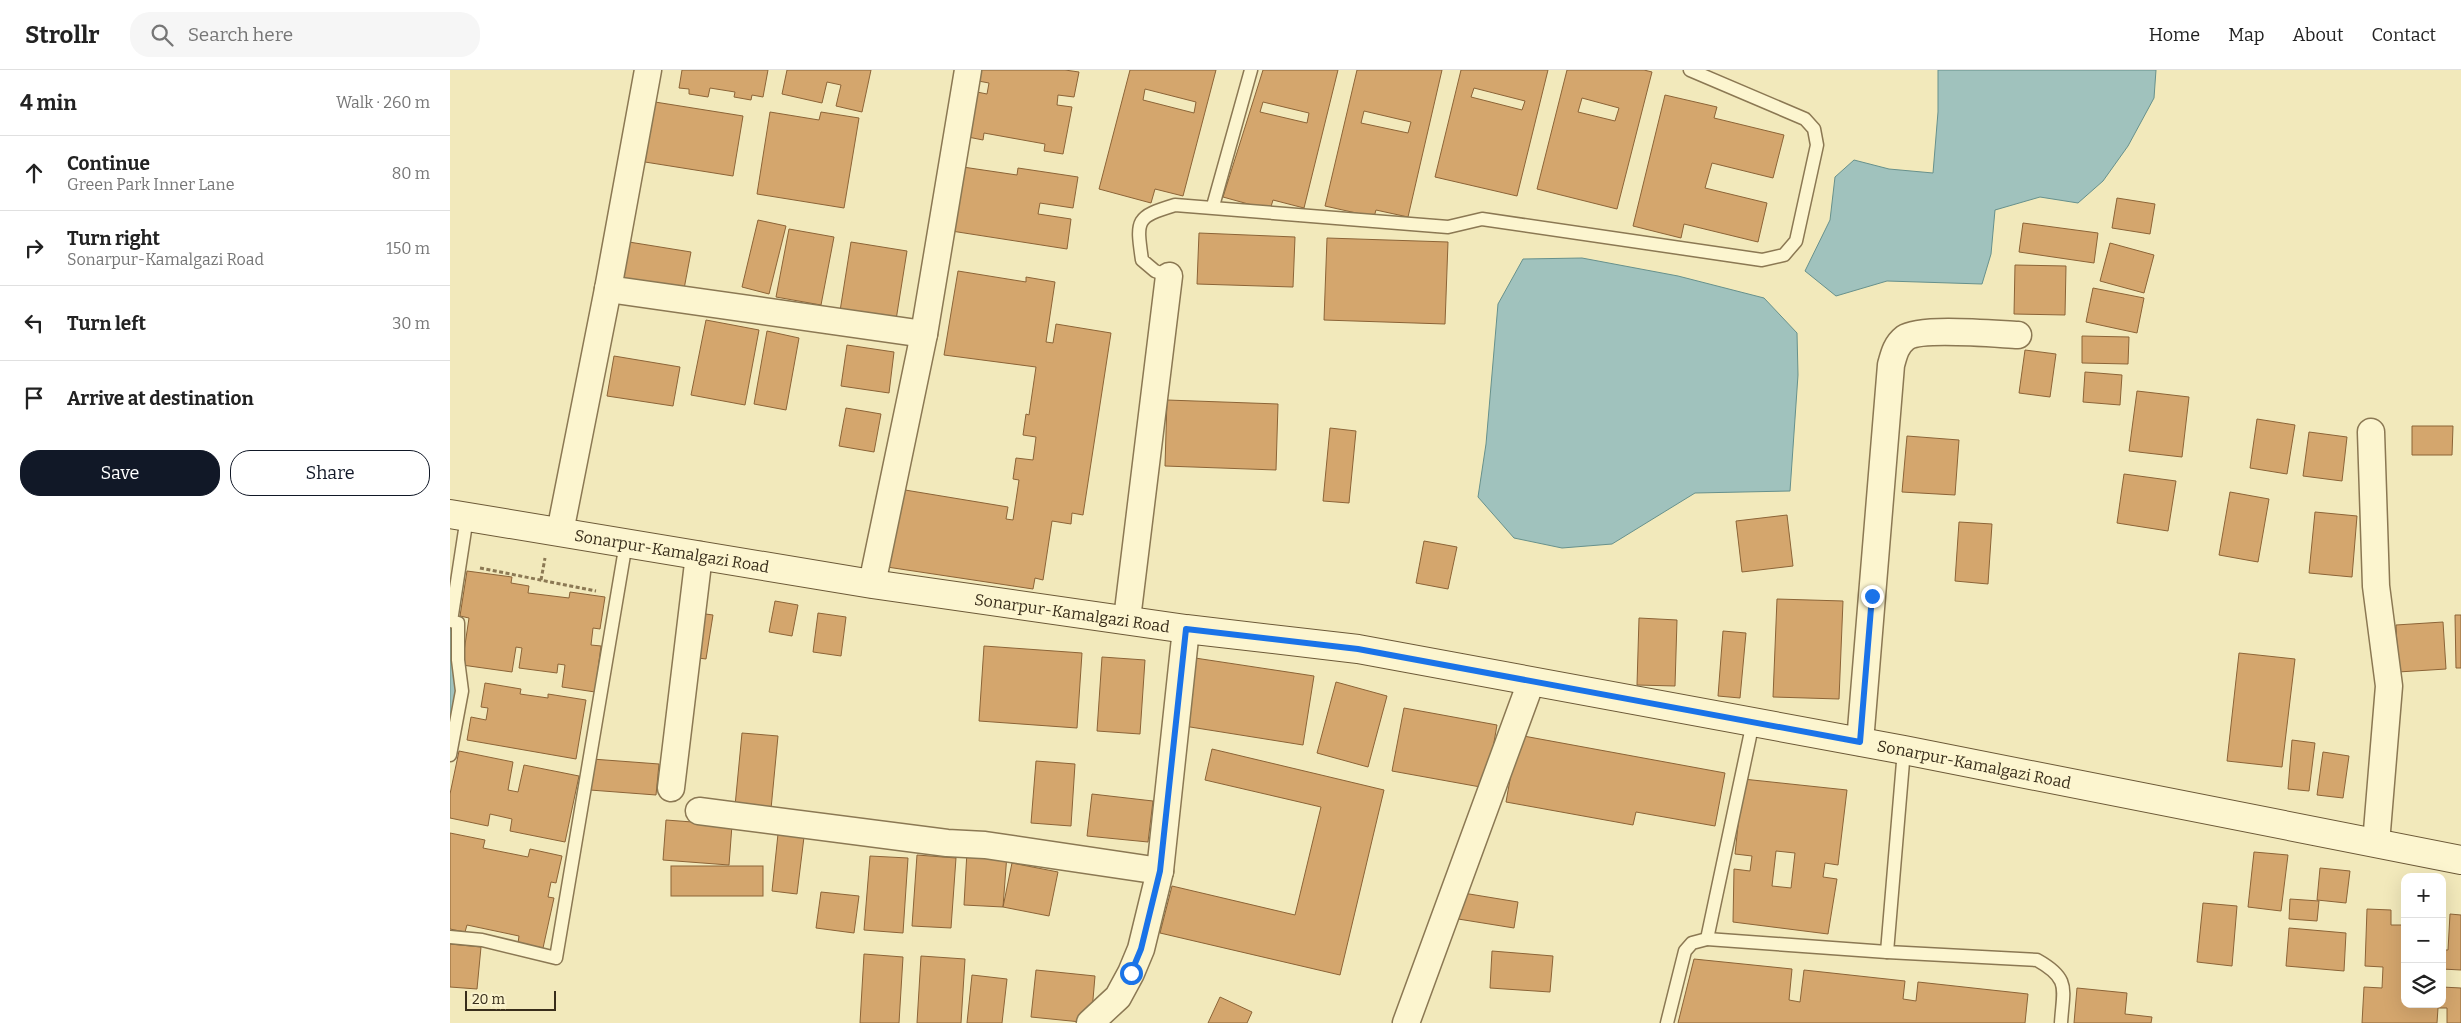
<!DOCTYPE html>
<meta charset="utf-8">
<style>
:root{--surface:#fff;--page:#f6f6f6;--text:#222;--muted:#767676;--line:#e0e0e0;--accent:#111827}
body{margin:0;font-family:Bitter,serif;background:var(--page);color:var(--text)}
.controls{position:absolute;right:15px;bottom:15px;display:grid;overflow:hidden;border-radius:10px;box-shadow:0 5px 20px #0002}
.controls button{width:45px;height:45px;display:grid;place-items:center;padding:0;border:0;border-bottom:1px solid var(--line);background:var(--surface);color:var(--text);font:25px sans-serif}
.scale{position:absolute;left:15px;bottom:12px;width:91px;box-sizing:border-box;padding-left:5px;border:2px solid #382d1a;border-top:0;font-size:14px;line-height:18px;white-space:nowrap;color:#382d1a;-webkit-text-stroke:4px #f9f2cc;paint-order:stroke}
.stop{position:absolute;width:15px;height:15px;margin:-11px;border:4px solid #1a73e8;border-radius:50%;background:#fff}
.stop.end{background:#1a73e8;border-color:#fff;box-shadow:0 1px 5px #0008}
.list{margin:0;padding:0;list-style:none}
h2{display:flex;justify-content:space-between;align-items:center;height:65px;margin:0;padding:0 20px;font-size:21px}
h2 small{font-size:16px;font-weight:400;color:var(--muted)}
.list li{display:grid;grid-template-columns:32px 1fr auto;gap:15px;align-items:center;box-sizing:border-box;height:75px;padding:0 20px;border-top:1px solid var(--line)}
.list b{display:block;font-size:19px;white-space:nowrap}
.list p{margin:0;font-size:16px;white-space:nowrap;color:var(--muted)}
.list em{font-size:16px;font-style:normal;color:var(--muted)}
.actions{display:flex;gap:10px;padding:15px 20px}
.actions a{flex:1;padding:11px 0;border:1px solid var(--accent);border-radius:20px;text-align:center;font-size:18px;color:var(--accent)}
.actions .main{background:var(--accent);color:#fff}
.icon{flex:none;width:28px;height:28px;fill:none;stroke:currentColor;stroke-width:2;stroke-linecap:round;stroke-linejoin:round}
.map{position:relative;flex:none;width:2011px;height:953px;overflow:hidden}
header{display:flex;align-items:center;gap:30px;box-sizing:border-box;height:70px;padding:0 25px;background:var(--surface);border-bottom:1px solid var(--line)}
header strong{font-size:24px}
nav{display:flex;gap:28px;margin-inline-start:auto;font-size:18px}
.search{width:350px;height:45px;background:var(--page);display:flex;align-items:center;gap:12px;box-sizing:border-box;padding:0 18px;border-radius:20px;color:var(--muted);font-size:19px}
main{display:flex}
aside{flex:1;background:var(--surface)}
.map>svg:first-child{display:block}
.water{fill:#a0c2bd;stroke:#67918c}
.building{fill:#d4a66d;stroke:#8c6437;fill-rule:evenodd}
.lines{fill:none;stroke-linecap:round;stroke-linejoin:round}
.service-casing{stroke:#8b7853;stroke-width:15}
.minor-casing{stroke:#8b7853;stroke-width:29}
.secondary-casing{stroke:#6c5937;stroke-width:30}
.path{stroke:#8b7853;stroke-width:3;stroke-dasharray:4 2.5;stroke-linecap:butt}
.service{stroke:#fcf5cf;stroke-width:12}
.minor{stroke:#fcf5cf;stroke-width:26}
.secondary{stroke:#fcf5cf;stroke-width:28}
.route{stroke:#1a73e8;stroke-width:6}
.labels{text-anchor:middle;stroke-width:5;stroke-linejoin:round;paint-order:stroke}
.street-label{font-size:16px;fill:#382d1a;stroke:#f9f2cc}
</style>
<header>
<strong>Strollr</strong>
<div class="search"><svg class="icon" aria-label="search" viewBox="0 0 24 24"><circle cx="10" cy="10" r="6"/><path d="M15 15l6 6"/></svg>Search here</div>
<nav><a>Home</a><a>Map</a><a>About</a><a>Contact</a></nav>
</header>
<main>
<aside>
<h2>4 min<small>Walk · 260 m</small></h2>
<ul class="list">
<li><svg class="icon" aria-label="ahead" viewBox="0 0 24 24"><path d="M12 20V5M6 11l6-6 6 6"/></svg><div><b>Continue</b><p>Green Park Inner Lane</p></div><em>80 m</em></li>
<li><svg class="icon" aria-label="right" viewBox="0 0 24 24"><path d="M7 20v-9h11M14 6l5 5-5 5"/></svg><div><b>Turn right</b><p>Sonarpur-Kamalgazi Road</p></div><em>150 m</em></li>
<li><svg class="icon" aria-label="left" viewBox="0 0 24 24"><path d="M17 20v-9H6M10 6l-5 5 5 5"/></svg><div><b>Turn left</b></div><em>30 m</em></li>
<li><svg class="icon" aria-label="arrive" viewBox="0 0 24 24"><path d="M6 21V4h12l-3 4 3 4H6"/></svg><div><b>Arrive at destination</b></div></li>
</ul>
<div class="actions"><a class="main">Save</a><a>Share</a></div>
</aside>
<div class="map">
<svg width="2011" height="953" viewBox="0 0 2011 953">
<rect width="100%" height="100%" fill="#f2e9bb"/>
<!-- water -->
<g class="water">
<path d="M1488 0H1706L1704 28 1678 76 1653 111 1628 133 1590 127 1545 140 1541 184 1532 214 1437 211 1386 226 1355 201 1380 150 1385 107 1404 90 1439 99 1483 103 1488 42Z"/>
<path d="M1132 188 1228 206 1314 228 1347 263 1348 305 1340 421 1245 423 1162 474 1112 478 1064 468 1028 427 1036 374 1048 234 1073 189Z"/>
<path d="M0 553 10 616 0 659Z"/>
</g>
<!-- building -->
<g class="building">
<path d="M232 0H318L313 27 302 25 301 30 284 27 285 22 260 18 258 27 239 24V19L229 18Z"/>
<path d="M337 0H421L412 42 386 36 391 15 377 12 372 33 332 24Z"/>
<path d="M525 0H615L629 2 624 27 608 25 607 35 622 37 613 84 594 81 595 74 534 63 533 70 513 66 522 21 537 24 539 13 523 10Z"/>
<path d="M680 0H766L733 126 705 119 701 133 649 119ZM695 19 746 32 744 43 693 30Z"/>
<path d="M813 0H888L854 138 823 130 820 140 773 127ZM813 32 859 43 857 53 810 42Z"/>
<path d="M907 0H992L958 147 926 140 924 147 875 136ZM914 41 961 52 958 63 911 53Z"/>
<path d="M1011 0H1098L1067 126 985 107ZM1024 18 1075 31 1072 40 1021 27Z"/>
<path d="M1117 0H1194L1202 2 1167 139 1087 119ZM1132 28 1169 38 1165 51 1128 42Z"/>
<path d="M1215 25 1267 37 1264 48 1334 65 1323 108 1262 93 1255 118 1317 133 1308 172 1234 154 1231 168 1183 156Z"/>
<path d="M205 32 293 46 283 106 195 92Z"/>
<path d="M320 42 369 50 371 42 409 48 394 138 307 124Z"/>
<path d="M506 96 567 105 568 98 628 107 623 138 590 133 588 144 621 149 617 179 495 160Z"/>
<path d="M1667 128 1705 134 1700 164 1662 158Z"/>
<path d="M308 150 336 156 319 224 292 217Z"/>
<path d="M1573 153 1648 163 1644 193 1569 182Z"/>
<path d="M339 159 384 167 371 235 326 227Z"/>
<path d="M749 163 845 167 843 217 747 214Z"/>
<path d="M877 168 998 172 995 254 874 250Z"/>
<path d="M179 172 241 182 234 219 173 209Z"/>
<path d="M401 172 457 181 446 250 390 241Z"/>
<path d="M1660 173 1704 185 1694 223 1650 211Z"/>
<path d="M1565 195 1616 196 1615 245 1564 244Z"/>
<path d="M508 201 576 212V207L605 212 596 272 603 273 606 254 661 263 633 445 622 443 621 454 602 451 593 510 585 508 583 519 437 497 449 419 558 437 556 449 563 450 569 410 563 409 566 388 583 390 586 367 573 365 576 344 579 345 586 297 494 285Z"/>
<path d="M1643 218 1694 228 1687 263 1636 252Z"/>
<path d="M256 250 309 260 295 335 241 325Z"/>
<path d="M317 261 349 268 336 340 304 334Z"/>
<path d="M1632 266 1679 267 1678 294 1632 293Z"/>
<path d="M397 275 444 282 439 323 391 316Z"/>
<path d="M1575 280 1606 284 1600 327 1569 323Z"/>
<path d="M164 286 230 297 223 336 157 326Z"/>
<path d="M1635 302 1672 305 1670 335 1633 332Z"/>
<path d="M1687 321 1739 327 1732 387 1679 381Z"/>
<path d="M717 330 828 334 826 400 715 396Z"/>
<path d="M396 338 431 344 424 382 389 376Z"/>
<path d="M1807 349 1845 355 1837 404 1800 398Z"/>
<path d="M1962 356H2003L2002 385H1962Z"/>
<path d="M880 358 906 361 899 433 873 431Z"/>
<path d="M1859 362 1897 367 1892 411 1853 406Z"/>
<path d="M1457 366 1509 370 1505 425 1452 422Z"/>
<path d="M1674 404 1726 411 1718 461 1667 453Z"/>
<path d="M1780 422 1819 429 1808 492 1769 485Z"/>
<path d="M1865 442 1907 446 1902 507 1859 503Z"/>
<path d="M1337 445 1343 496 1292 502 1286 451Z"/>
<path d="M1509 452 1542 454 1538 514 1505 511Z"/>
<path d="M974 471 1007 477 998 519 966 513Z"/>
<path d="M17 501 62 507 61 513 79 516 78 523 119 528 120 522 155 527 150 559 143 558 141 575 151 576 145 622 112 617 115 595 108 594 107 603 69 598 72 578 66 577 62 602 12 595 19 548 10 546Z"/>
<path d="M1327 529 1393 531 1389 629 1323 627Z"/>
<path d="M325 531 348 535 342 566 319 562Z"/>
<path d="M248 543 263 545 256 589 240 587Z"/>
<path d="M368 543 396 547 391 586 363 582Z"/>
<path d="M2005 545H2011V598H2006Z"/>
<path d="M1189 548 1227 550 1225 616 1187 615Z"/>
<path d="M1993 552 1996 599 1948 602 1946 555Z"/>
<path d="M1273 561 1296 563 1290 628 1268 626Z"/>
<path d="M534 576 632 583 627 658 529 651Z"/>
<path d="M1789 583 1845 589 1832 697 1777 691Z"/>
<path d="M652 587 695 590 690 664 647 661Z"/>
<path d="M745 588 864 606 853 675 734 656Z"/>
<path d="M886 612 937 626 918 697 867 683Z"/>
<path d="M35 613 71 619 70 624 98 628V624L136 630 126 689 17 670 21 647 36 650 38 638 31 637Z"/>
<path d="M954 638 1047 655 1036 718 942 701Z"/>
<path d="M292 663 328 666 321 739 285 736Z"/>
<path d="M1068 665 1275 703 1265 756 1186 742 1183 755 1056 732Z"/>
<path d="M1842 670 1865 673 1859 721 1838 719Z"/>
<path d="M762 679 934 720 890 905 710 863 722 816 845 845 871 737 755 710Z"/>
<path d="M9 681 63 692 58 720 68 722 74 695 129 706 115 772 60 761 62 749 40 744 38 756 0 748V724Z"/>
<path d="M1873 682 1899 686 1893 728 1867 725Z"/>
<path d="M142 689 209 694 206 725 140 720Z"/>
<path d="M586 691 625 694 621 756 581 753Z"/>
<path d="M1293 709 1397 720 1388 795 1375 793 1373 807 1387 809 1378 864 1283 852 1284 799 1300 801 1302 786 1285 784ZM1326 781 1345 783 1341 818 1322 816Z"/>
<path d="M642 724 703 731 698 772 637 766Z"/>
<path d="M216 750 282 755 279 795 213 790Z"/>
<path d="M0 763 35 770 33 778 78 787 80 779 112 786 106 813 101 812 98 827 104 828 93 878 68 873 69 866 17 855 15 862 0 859Z"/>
<path d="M328 764 354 767 347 824 322 821Z"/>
<path d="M517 781 557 784 553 837 514 835Z"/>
<path d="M1804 782 1838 785 1831 841 1798 837Z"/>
<path d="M467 785 506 788 501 858 462 856Z"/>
<path d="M420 786 458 788 453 863 414 860Z"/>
<path d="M562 793 608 802 599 846 553 837Z"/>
<rect x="221" y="796" width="92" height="30"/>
<path d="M1870 798 1900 801 1896 833 1867 830Z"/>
<path d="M371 822 409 826 404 863 366 858Z"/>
<path d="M1007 822 1068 832 1064 858 1002 848Z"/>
<path d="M1840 829 1869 831 1867 851 1839 849Z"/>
<path d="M1753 833 1787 836 1782 896 1747 892Z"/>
<path d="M1917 839 1941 840V855H1955V934H1992V917L2011 918V953H1997V938H1988L1987 953H1912L1914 917 1932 918 1933 897 1915 896Z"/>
<path d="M2000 844 2011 845V900L1992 899V880H1998Z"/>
<path d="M1839 858 1896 863 1894 901 1836 896Z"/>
<path d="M0 874 31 877 27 919 0 917Z"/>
<path d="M1042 881 1103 886 1100 922 1040 918Z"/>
<path d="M414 884 453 887 449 953H410Z"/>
<path d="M471 886 515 889 511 953H467Z"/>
<path d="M1244 889 1342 899 1339 930 1350 932 1354 900 1455 911 1453 929 1466 931 1468 912 1578 924 1575 953H1228Z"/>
<path d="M586 900 645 906 641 953 581 947Z"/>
<path d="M522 905 557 909 552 953H517Z"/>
<path d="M1627 918 1677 923 1675 944 1702 947 1701 953H1624Z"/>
<path d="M770 927 802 942 797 953H758Z"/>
</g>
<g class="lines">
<defs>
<g id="service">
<path d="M763 136 801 0"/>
<path d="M719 206 705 201 692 190C686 149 686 147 725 135L998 157 1032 149 1312 190 1334 185 1346 171 1367 75 1364 59 1355 49 1240 0"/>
<path d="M1454 680 1437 882 1587 890C1621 909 1613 919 1611 953"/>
<path d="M0 685 12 621 8 590V553L1 551 17 447"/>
<path d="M0 867 32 870 106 888 176 473"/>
<path d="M1257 869 1437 882"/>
<path d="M1217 953 1235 881 1242 873 1257 869 1303 652"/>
</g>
<g id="minor">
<path d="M158 219 474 264"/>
<path d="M1921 362 1926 516 1939 616 1926 773"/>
<path d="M110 462 158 219 198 0"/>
<path d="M422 514 474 264 518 0"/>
<path d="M677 549 719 206"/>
<path d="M1410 672 1441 295C1444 284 1446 275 1455 268 1470 257 1546 264 1568 265"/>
<path d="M221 718 249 485"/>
<path d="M249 741 497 773 535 775 710 801"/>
<path d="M640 953 668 927 681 903 691 879 710 801 736 559"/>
<path d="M956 953 1081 612"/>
</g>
<g id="secondary">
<path id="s1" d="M0 444 422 514 736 559 908 579 1454 680 2011 790"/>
</g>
</defs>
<!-- service casing -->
<use href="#service" class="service-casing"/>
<!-- minor casing -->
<use href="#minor" class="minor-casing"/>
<!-- secondary casing -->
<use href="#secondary" class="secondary-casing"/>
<!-- path -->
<g class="path">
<path d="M30 498 146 521"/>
<path d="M91 510 95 488"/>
</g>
<!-- service -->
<use href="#service" class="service"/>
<!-- minor -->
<use href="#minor" class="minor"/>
<!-- secondary -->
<use href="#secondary" class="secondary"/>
</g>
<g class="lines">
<!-- route -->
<path class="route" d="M681 903 691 879 710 801 736 559 908 579 1410 672 1422 526"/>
</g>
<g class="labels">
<!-- street labels -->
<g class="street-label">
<text dy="6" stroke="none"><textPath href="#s1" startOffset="225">Sonarpur-Kamalgazi Road</textPath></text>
<text dy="6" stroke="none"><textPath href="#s1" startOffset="630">Sonarpur-Kamalgazi Road</textPath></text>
<text dy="6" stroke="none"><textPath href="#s1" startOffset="1545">Sonarpur-Kamalgazi Road</textPath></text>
</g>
</g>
</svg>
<div class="controls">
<button>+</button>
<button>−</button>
<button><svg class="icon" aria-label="layers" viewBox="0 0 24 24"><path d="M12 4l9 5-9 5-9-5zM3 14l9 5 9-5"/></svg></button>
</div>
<div class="scale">20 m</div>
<div class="stop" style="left:681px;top:903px"></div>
<div class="stop end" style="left:1422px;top:526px"></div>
</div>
</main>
